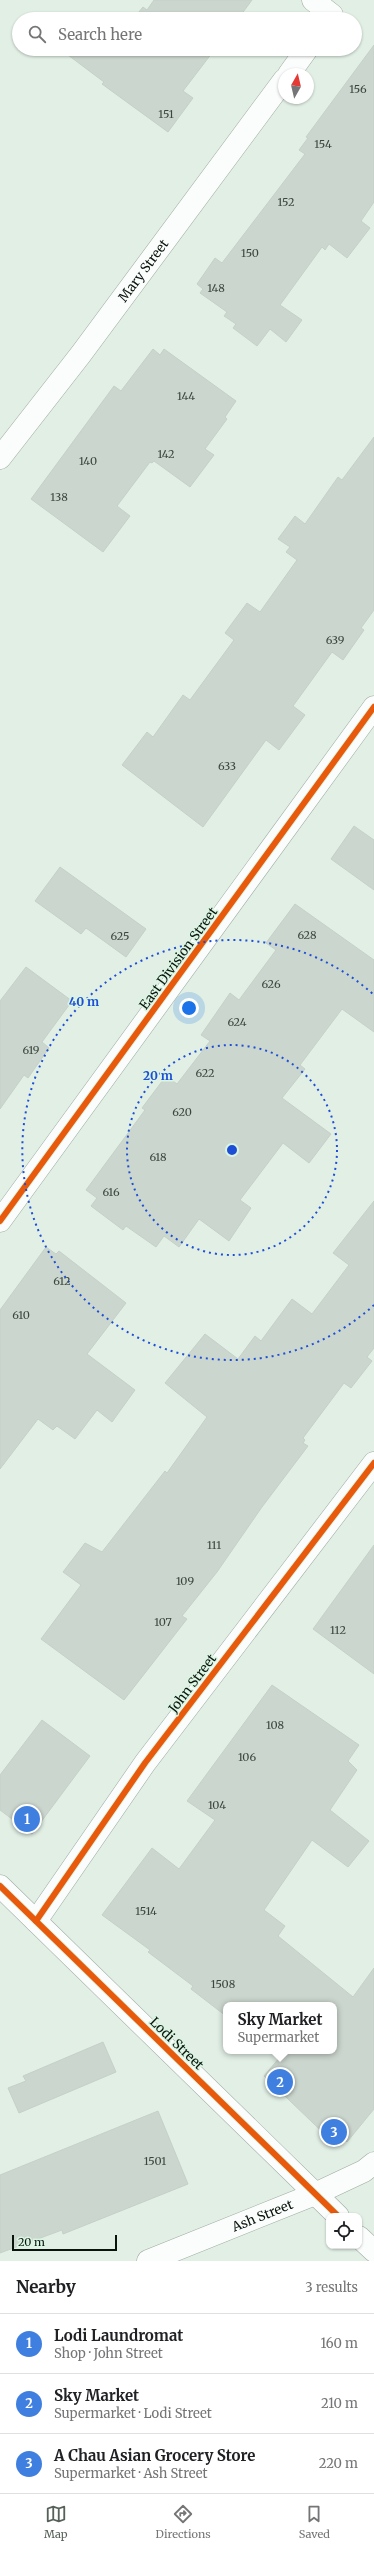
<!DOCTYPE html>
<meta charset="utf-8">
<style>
:root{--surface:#fff;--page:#f6f6f6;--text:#202124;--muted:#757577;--line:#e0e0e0;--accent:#556159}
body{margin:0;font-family:Merriweather,serif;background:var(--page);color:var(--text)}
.controls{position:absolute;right:12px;bottom:12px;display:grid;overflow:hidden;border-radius:8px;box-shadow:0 1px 3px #0004}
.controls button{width:36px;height:36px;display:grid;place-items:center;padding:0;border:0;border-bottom:1px solid var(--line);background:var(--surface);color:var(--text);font:20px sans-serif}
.compass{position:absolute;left:278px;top:68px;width:36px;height:36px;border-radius:50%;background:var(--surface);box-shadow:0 1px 3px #0004;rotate:8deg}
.scale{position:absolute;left:12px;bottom:10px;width:105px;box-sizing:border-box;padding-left:4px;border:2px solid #0a140d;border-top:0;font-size:11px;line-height:14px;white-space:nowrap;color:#0a140d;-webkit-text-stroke:3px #dbf5e2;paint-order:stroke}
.you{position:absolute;left:189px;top:1008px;width:14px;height:14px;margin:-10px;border:3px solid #fff;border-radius:50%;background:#1a73e8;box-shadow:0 0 0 6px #1a73e833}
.badge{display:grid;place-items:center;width:26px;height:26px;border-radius:50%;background:var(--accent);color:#fff;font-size:13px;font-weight:700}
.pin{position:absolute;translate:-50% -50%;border:2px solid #fff;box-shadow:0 1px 4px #0006}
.popup{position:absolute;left:223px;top:2002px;width:114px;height:52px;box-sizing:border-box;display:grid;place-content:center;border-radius:8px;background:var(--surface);filter:drop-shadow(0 1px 3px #0005);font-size:13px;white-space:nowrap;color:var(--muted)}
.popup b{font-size:15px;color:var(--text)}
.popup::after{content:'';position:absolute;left:50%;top:100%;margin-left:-8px;border:8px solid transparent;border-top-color:var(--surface)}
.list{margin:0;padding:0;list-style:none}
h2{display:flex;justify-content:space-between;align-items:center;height:52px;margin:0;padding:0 16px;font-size:17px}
h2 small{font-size:13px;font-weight:400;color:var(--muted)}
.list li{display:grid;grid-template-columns:26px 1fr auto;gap:12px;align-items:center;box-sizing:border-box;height:60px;padding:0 16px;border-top:1px solid var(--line)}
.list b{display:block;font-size:15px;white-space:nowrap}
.list p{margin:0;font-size:13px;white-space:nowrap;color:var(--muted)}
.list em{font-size:13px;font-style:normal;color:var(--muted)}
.icon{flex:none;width:22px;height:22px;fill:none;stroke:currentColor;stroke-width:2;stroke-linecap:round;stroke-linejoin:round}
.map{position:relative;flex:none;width:374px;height:2261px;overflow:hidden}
.search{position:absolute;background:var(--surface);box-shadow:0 1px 3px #0004;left:12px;right:12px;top:12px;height:44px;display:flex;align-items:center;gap:10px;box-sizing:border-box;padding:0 14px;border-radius:22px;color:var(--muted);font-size:15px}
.sheet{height:232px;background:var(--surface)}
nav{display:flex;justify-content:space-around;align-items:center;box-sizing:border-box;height:56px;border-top:1px solid var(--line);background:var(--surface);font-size:11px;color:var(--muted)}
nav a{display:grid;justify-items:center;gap:2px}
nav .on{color:var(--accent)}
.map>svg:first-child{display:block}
.building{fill:#cbd6ce;stroke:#c5d1c8}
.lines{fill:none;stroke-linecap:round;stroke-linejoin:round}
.minor-casing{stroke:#9faaa2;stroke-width:23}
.tertiary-casing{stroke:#9faaa2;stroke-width:23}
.minor{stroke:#fafdfb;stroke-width:22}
.tertiary{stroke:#fafdfb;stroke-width:22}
.cycleway-casing{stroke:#dbf5e2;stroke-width:8}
.cycleway{stroke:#e8590c;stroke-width:6}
.ring{fill:none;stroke:#1d4ed8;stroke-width:2;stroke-dasharray:2 4}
.labels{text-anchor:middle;stroke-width:3;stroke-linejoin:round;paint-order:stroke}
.number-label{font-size:11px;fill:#3c463f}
.street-label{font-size:13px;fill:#0a140d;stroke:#dbf5e2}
.centre{fill:#1d4ed8;stroke:#dbf5e2;stroke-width:2}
.ring-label{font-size:12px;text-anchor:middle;font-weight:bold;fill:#1d4ed8;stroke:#dbf5e2;stroke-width:3;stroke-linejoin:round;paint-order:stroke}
</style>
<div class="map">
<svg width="374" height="2261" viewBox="0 0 374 2261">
<rect width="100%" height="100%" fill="#e1efe5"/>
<!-- building -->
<g class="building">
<path d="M154 0H252L238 19H133L143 7 147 10Z"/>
<path d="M374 45V202L361 221 370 228 347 258 329 244 325 250 322 247 280 305 302 320 286 342 270 329 257 346 233 328 236 324 224 316 227 312 200 293 203 289 197 284 215 258 222 263 305 154 299 150 308 138 306 137Z"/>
<path d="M60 49H215L183 91 193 98 168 132 102 84 104 82Z"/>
<path d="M153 349 160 355 164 349 236 401 225 417 227 419 205 449 214 455 190 487 154 461 152 463 150 462 117 506 130 516 103 552 31 499 114 386 121 391Z"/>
<path d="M374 437V610L361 628 364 630 343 660 332 652 293 706 305 715 279 750 266 740 203 827 122 765 147 732 153 737 183 695 190 700 234 640 225 633 247 603 260 612 297 560 286 552 290 547 278 539 295 516 305 524 338 477 342 480Z"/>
<path d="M354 826 374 840V890L331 859Z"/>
<path d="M60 867 146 929 126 957 86 928 81 934 35 901Z"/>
<path d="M295 904 374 960V1032L342 1009 300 1065 305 1069 282 1098 331 1134 309 1163 283 1143 240 1200 251 1208 229 1241 199 1219 179 1247 164 1236 156 1247 126 1226 123 1230 91 1206 97 1198 86 1190 145 1110 142 1108 166 1076 177 1084 210 1041 201 1035 230 993 239 1000 276 950 266 943Z"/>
<path d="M26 967 72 1001 42 1042 49 1048 28 1078 24 1075 0 1109V1001Z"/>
<path d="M374 1201V1348L367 1357 372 1361 351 1388 344 1383 303 1438 305 1440 303 1443 308 1446 262 1507 217 1572 182 1616 187 1619 124 1700 41 1639 81 1585 63 1572 85 1543 102 1552 165 1471 167 1473 207 1417 165 1383 205 1334 238 1359 255 1336 261 1341 292 1299 312 1314 349 1265 333 1253Z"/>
<path d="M46 1247 56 1254 59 1251 126 1303 87 1354 135 1390 112 1422 97 1410 75 1439 57 1426 53 1430 38 1419 0 1469V1310Z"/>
<path d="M374 1545V1674L313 1629Z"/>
<path d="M272 1685 359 1745 348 1761 357 1770 330 1810 369 1841 348 1867 312 1840 264 1910 285 1926 278 1936 353 1997 374 1968V2109L347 2142 343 2138 337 2146 264 2076 280 2057 272 2051H334V2005H226V2016L191 1989 193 1986 148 1952 150 1950 102 1915 152 1848 179 1869 215 1820 187 1801Z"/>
<path d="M42 1720 90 1756 32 1834 0 1810V1775Z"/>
<path d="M103 2042 116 2072 19 2113 8 2088 26 2081 23 2076Z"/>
<path d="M158 2111 188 2184 63 2234 62 2230 0 2253V2175Z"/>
</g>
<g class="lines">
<defs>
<g id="minor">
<path d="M313 0 332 15"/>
<path d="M289 74 307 49"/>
<path id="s1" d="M0 458 81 354 284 80"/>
<path d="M0 1221 374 707"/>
<path d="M36 1921 145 1763 374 1463"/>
<path id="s2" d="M148 2261 315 2194 364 2171 374 2163"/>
</g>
<g id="tertiary">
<path d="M0 1886 338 2216"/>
<path d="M359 2237 374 2251"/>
</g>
</defs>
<!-- minor casing -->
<use href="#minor" class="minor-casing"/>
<!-- tertiary casing -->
<use href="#tertiary" class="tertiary-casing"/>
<!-- minor -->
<use href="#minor" class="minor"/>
<!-- tertiary -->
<use href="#tertiary" class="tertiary"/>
<defs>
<g id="cycleway">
<path d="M0 1221 374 707"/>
<path d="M0 1886 338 2216"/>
<path d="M36 1921 145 1763 374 1463"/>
</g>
</defs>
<!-- cycleway casing -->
<use href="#cycleway" class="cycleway-casing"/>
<!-- cycleway -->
<use href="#cycleway" class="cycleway"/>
</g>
<!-- distance rings -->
<g class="ring">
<circle cx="232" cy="1150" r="105"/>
<path d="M374 1305A210 210 0 1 1 374 995"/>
</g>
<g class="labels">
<!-- number labels -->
<g class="number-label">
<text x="358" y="93">156</text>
<text x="166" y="118">151</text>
<text x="323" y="148">154</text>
<text x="286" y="206">152</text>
<text x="250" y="257">150</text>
<text x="216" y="292">148</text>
<text x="186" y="400">144</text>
<text x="166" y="458">142</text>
<text x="88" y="465">140</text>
<text x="59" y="501">138</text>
<text x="335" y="644">639</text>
<text x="227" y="770">633</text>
<text x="307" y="939">628</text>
<text x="120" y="940">625</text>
<text x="271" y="988">626</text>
<text x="237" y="1026">624</text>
<text x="31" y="1054">619</text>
<text x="205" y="1077">622</text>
<text x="182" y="1116">620</text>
<text x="158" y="1161">618</text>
<text x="111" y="1196">616</text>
<text x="62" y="1285">612</text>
<text x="21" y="1319">610</text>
<text x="214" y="1549">111</text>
<text x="185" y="1585">109</text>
<text x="163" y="1626">107</text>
<text x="338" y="1634">112</text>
<text x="275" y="1729">108</text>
<text x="247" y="1761">106</text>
<text x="217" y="1809">104</text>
<text x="146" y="1915">1514</text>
<text x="223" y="1988">1508</text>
<text x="155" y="2165">1501</text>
</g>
<!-- street labels -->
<g class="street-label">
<text dy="5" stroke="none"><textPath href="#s1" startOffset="236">Mary Street</textPath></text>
<text transform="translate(178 958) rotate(-54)" y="5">East Division Street</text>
<text transform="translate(192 1683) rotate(-53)" y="5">John Street</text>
<text transform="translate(177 2043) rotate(44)" y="5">Lodi Street</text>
<text dy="5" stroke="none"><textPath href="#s2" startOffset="123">Ash Street</textPath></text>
</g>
</g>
<circle cx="232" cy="1150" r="6" class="centre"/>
<g class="ring-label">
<text x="84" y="1006">40 m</text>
<text x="158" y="1080">20 m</text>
</g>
</svg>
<div class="controls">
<button><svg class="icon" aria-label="locate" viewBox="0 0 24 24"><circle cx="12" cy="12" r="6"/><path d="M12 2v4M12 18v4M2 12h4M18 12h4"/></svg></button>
</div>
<svg class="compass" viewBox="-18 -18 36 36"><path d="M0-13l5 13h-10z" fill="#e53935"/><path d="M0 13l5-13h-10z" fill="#757577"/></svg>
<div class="scale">20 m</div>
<div class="you"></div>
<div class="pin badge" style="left:27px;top:1819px;background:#3f7fe0">1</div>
<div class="pin badge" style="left:280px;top:2082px;background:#3f7fe0">2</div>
<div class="popup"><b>Sky Market</b>Supermarket</div>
<div class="pin badge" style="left:334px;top:2132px;background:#3f7fe0">3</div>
<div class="search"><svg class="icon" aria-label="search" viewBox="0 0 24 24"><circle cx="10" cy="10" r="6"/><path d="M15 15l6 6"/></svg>Search here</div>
</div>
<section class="sheet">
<h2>Nearby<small>3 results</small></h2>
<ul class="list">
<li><span class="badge" style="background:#3f7fe0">1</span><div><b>Lodi Laundromat</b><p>Shop · John Street</p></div><em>160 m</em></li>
<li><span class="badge" style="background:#3f7fe0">2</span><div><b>Sky Market</b><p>Supermarket · Lodi Street</p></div><em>210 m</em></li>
<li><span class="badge" style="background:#3f7fe0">3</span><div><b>A Chau Asian Grocery Store</b><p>Supermarket · Ash Street</p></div><em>220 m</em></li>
</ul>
</section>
<nav>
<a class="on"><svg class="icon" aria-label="map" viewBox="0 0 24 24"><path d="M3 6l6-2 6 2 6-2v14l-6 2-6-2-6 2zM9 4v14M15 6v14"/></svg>Map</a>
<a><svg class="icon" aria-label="directions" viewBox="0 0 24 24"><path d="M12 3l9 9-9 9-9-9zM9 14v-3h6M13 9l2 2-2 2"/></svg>Directions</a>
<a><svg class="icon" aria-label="saved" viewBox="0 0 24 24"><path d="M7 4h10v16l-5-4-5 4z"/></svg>Saved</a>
</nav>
